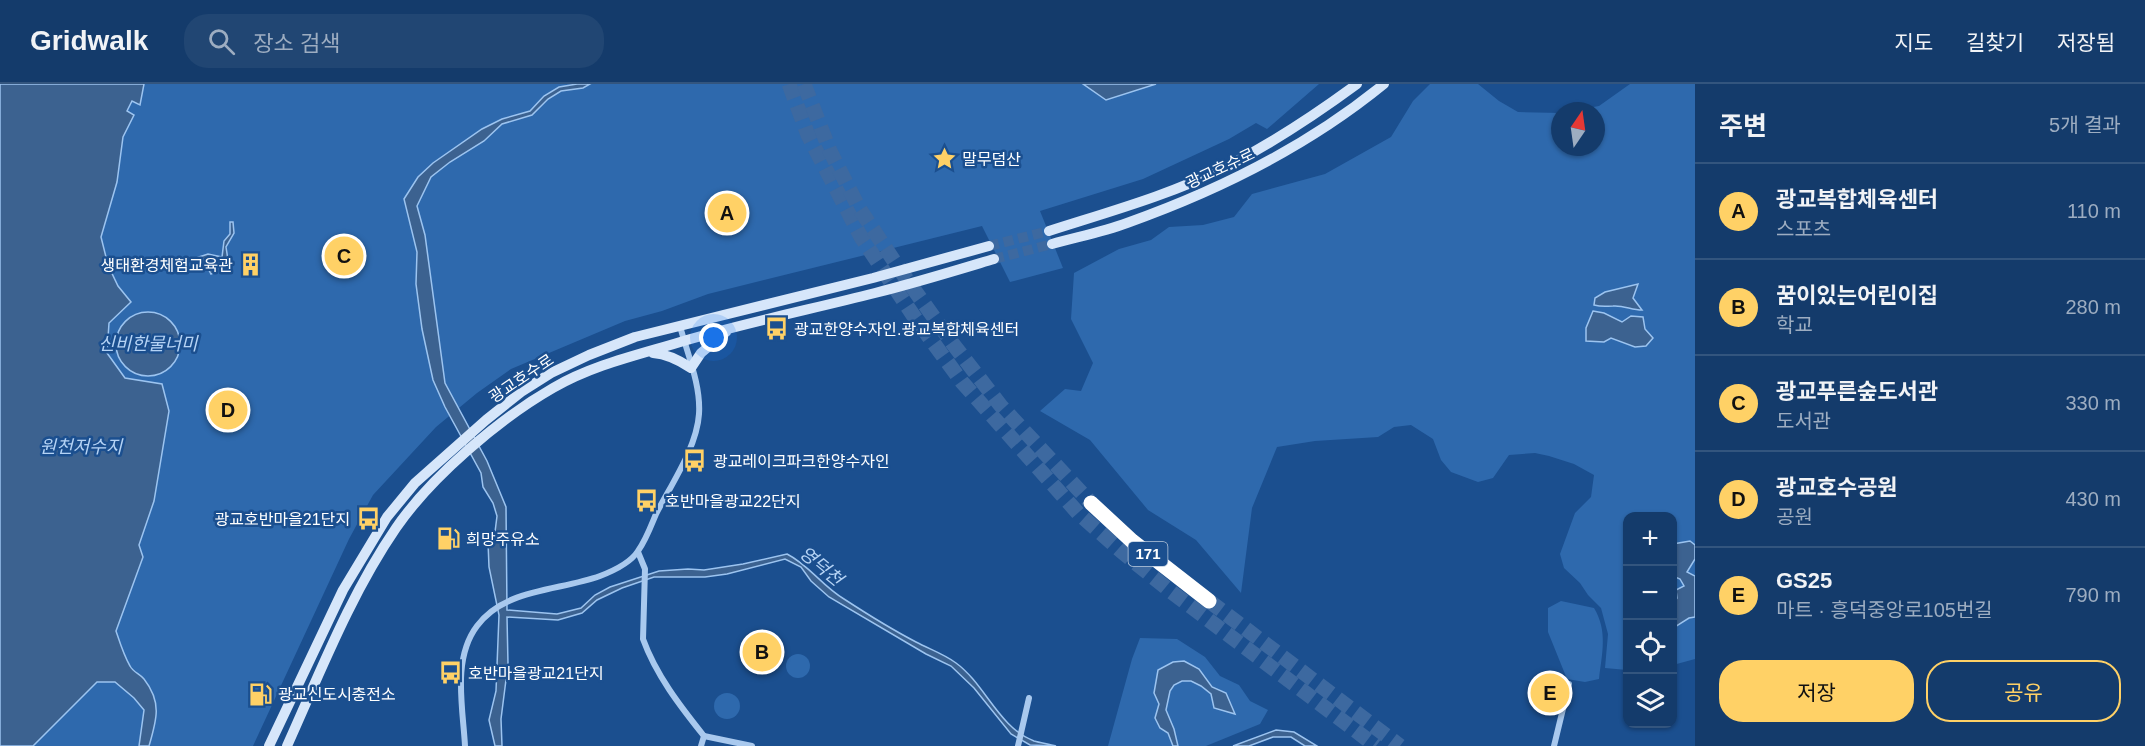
<!DOCTYPE html>
<html lang="ko">
<meta charset="utf-8">
<style>
:root{--surface:#143b6b;--page:#214673;--text:#f1f3f6;--muted:#9dadc1;--line:#33557e;--accent:#ffd166}
body{margin:0;font-family:Arial,"Noto Sans KR",sans-serif;background:var(--page);color:var(--text)}
.controls{position:absolute;right:18px;bottom:18px;display:grid;overflow:hidden;border-radius:12px;box-shadow:0 2px 4px #0004}
.controls button{width:54px;height:54px;display:grid;place-items:center;padding:0;border:0;border-bottom:2px solid var(--line);background:var(--surface);color:var(--text);font:30px sans-serif}
.compass{position:absolute;left:1551px;top:18px;width:54px;height:54px;border-radius:50%;background:var(--surface);box-shadow:0 2px 4px #0004;rotate:13deg}
.you{position:absolute;left:714px;top:254px;width:21px;height:21px;margin:-15px;border:4px solid #fff;border-radius:50%;background:#1a73e8;box-shadow:0 0 0 9px #1a73e833}
.badge{display:grid;place-items:center;width:39px;height:39px;border-radius:50%;background:var(--accent);color:#111;font-size:20px;font-weight:700}
.pin{position:absolute;translate:-50% -50%;border:3px solid #fff;box-shadow:0 2px 6px #0006}
.list{margin:0;padding:0;list-style:none}
h2{display:flex;justify-content:space-between;align-items:center;height:78px;margin:0;padding:0 24px;font-size:26px}
h2 small{font-size:20px;font-weight:400;color:var(--muted)}
.list li{display:grid;grid-template-columns:39px 1fr auto;gap:18px;align-items:center;box-sizing:border-box;height:96px;padding:0 24px;border-top:2px solid var(--line)}
.list b{display:block;font-size:22px;white-space:nowrap}
.list p{margin:0;font-size:20px;white-space:nowrap;color:var(--muted)}
.list em{font-size:20px;font-style:normal;color:var(--muted)}
.actions{display:flex;gap:12px;padding:18px 24px}
.actions a{flex:1;padding:14px 0;border:2px solid var(--accent);border-radius:24px;text-align:center;font-size:21px;color:var(--accent)}
.actions .main{background:var(--accent);color:#111}
.icon{flex:none;width:33px;height:33px;fill:none;stroke:currentColor;stroke-width:2;stroke-linecap:round;stroke-linejoin:round}
.map{position:relative;flex:none;width:1695px;height:662px;overflow:hidden}
header{display:flex;align-items:center;gap:36px;box-sizing:border-box;height:84px;padding:0 30px;background:var(--surface);border-bottom:2px solid var(--line)}
header strong{font-size:28px}
nav{display:flex;gap:33px;margin-inline-start:auto;font-size:21px}
.search{width:420px;height:54px;background:var(--page);display:flex;align-items:center;gap:15px;box-sizing:border-box;padding:0 21px;border-radius:24px;color:var(--muted);font-size:22px}
main{display:flex}
aside{flex:1;background:var(--surface)}
.map>svg:first-child{display:block}
.green{fill:#2e69ad}
.water{fill:#3c6290;stroke:#9cc4f0;stroke-width:1.5}
.lines{fill:none;stroke-linecap:round;stroke-linejoin:round}
.secondary-tunnel{stroke:#3d69a0;stroke-width:10;stroke-dasharray:10 5;stroke-linecap:butt}
.highway-tunnel{stroke:#3d69a0;stroke-width:15;stroke-dasharray:15 8;stroke-linecap:butt}
.street{stroke:#a9c9ee;stroke-width:6}
.secondary{stroke:#d6e6fa;stroke-width:10}
.highway{stroke:#fff;stroke-width:15}
.labels{text-anchor:middle;stroke-width:5;stroke-linejoin:round;paint-order:stroke}
.shield{fill:#1b4f8f;stroke:#bbcadd;stroke-width:1.5}
.shield-label{font-size:15px;font-weight:bold;fill:#fff}
.poi-label{font-size:16px;fill:#fff;stroke:#1b4f8f;text-anchor:start}
.street-label{font-size:16px;fill:#fff;stroke:#1b4f8f}
.water-label{font-size:18px;font-style:italic;fill:#b5d3f5;stroke:#1b4f8f}
</style>
<header>
<strong>Gridwalk</strong>
<div class="search"><svg class="icon" aria-label="search" viewBox="0 0 24 24"><circle cx="10" cy="10" r="6"/><path d="M15 15l6 6"/></svg>장소 검색</div>
<nav><a>지도</a><a>길찾기</a><a>저장됨</a></nav>
</header>
<main>
<div class="map">
<svg width="1695" height="662" viewBox="0 0 1695 662">
<rect width="100%" height="100%" fill="#1b4f8f"/>
<!-- green -->
<g class="green">
<path d="M0 0H1319L1267 45 1256 39 1229 55 1143 95 1040 127 1063 184 1010 198 982 142 708 210 662 227 625 237 511 285 477 309 436 343 373 411 349 455 253 662H0Z"/>
<path d="M1430 0H1478L1499 17 1518 28 1560 29V63H1596V27H1570L1599 22 1630 0H1695V575L1673 581 1672 432H1628L1627 586 1605 584 1608 550 1601 524 1588 511 1580 499 1564 484 1560 470 1575 429 1591 413 1594 391 1574 380 1549 372 1535 369 1509 371 1493 394 1478 398 1451 388 1441 376 1433 355 1411 341 1394 343 1378 353 1315 357 1277 363 1252 424 1241 509 1196 456 1148 426 1090 356 1040 327 1065 305 1081 307 1093 279 1071 235 1074 189 1119 165 1151 156 1169 143 1203 141 1234 133 1252 110 1325 90 1391 53 1413 17Z"/>
<path d="M1561 517 1594 524C1608 547 1602 570 1599 595L1585 598 1567 595 1548 548V524Z"/>
<path d="M1140 554 1177 555 1205 573 1220 592 1239 601 1250 617 1268 626 1260 640 1206 662H1108L1132 575Z"/>
<circle cx="798" cy="582" r="12"/>
<circle cx="727" cy="622" r="13"/>
</g>
<!-- water -->
<g class="water">
<path d="M0 0H144L140 21 132 17 127 27 134 31 123 53 117 98 101 153 108 181 118 202 131 218 109 239 107 269 125 294 162 300 169 327 154 417 139 461 143 473 116 547C120 559 124 572 130 582 133 588 140 590 144 595 162 618 157 635 149 662H139L144 626 134 614 115 598H97L33 662H0Z"/>
<path d="M577 0H590L583 4 561 7 548 15 532 31 502 40 484 57 450 78 431 93 417 122 425 151 445 299 487 377 506 423 507 526 557 530 581 524 595 511 610 503 659 487 688 485 704 486 743 480 787 470C809 481 822 502 844 515 867 530 891 545 916 558 929 565 944 570 956 579 985 600 999 644 1034 657 1041 659 1049 660 1056 662L1030 661 1011 650 974 604 951 582 926 570 829 513 811 497 801 483 785 475 727 490 705 493H654L622 504 597 516 582 529 558 536 507 533 508 580 501 635 502 662H495L489 636 496 607 499 531 489 483 488 458 495 448 497 432 493 419 483 403 481 389 445 323 433 296 422 245 416 200 417 168 404 115 418 93 433 79 482 45 502 35 530 27 544 12 559 3Z"/>
<path d="M1083 0H1156L1106 16Z"/>
<path d="M230 138H233L234 149 226 163 228 176 218 184 216 188 211 190 203 175 199 173 208 170 222 173 224 157 230 150Z"/>
<path d="M1638 200 1633 214 1642 226C1632 226 1623 221 1613 222 1606 222 1602 223 1594 221L1595 214 1605 208Z"/>
<path d="M1593 227 1604 229 1622 238 1631 232 1643 233 1645 245 1653 254 1646 262 1635 263 1611 254 1604 258 1586 257V244Z"/>
<circle cx="148" cy="260" r="32"/>
<path d="M1690 457 1695 461V475L1687 488 1695 492V533L1689 534 1675 543 1673 542V521L1677 514 1676 506 1684 502 1680 495 1673 492V460Z"/>
<path d="M1184 577 1199 585 1212 603 1226 609 1235 630 1214 624 1211 610 1201 602 1191 597H1182L1174 601 1170 607 1166 626 1174 645 1178 662H1173L1168 649 1160 644 1155 634 1159 620 1154 609 1158 586 1173 578Z"/>
<path d="M1276 646 1294 648 1317 662H1305L1291 653H1273L1249 662H1233Z"/>
</g>
<g class="lines">
<!-- secondary-tunnel -->
<g class="secondary-tunnel">
<path d="M989 162 1049 147"/>
<path d="M994 175 1052 160"/>
</g>
<!-- highway-tunnel -->
<g class="highway-tunnel">
<path d="M789 0 808 51 861 153 913 231 962 298 1078 429 1121 467 1169 506 1376 662"/>
<path d="M804 0 830 67 859 124 900 186 953 260 1001 322 1091 419"/>
<path d="M1209 517 1400 662"/>
</g>
<!-- street -->
<g class="street">
<path d="M638 468 645 485 643 555C656 591 680 622 704 652"/>
<path d="M704 652 752 662"/>
<path d="M465 662C463 624 452 575 477 542 505 504 559 507 600 492 613 487 631 478 638 467 646 456 651 442 656 430 671 401 697 363 699 330 701 301 687 269 680 242"/>
<path d="M701 662 704 652"/>
<path d="M1018 662 1029 614"/>
<path d="M1554 662 1569 600"/>
</g>
<!-- secondary -->
<g class="secondary">
<path d="M1049 147C1108 128 1170 111 1226 83 1272 59 1315 31 1357 0"/>
<path d="M1052 160C1077 153 1103 148 1127 139 1220 106 1308 62 1384 0"/>
<path d="M653 269C667 270 679 276 691 284L701 269 726 248"/>
<path d="M269 662 343 506 387 433 415 399 486 336 521 308 551 289 589 271 635 253 873 194 989 162"/>
<path d="M287 662C320 589 350 511 396 444 431 393 499 335 553 304 594 280 642 270 687 256 749 238 812 225 875 209 915 199 954 187 994 175"/>
</g>
<!-- highway -->
<path class="highway" d="M1091 419 1132 457 1209 517"/>
</g>
<!-- icons -->
<defs>
<symbol id="sight-bare" viewBox="-9 -9 18 18"><path d="M0-6L1.8-2.2L6-1.7L2.9 1.2L3.7 5.4L0 3.3L-3.7 5.4L-2.9 1.2L-6-1.7L-1.8-2.2Z" fill="#ffd166" stroke="#1b4f8f" stroke-width="2.5" paint-order="stroke"/></symbol>
<symbol id="building-bare" viewBox="-9 -9 18 18"><path d="M-4-6H4V6H1V3H-1V6H-4ZM-2.5-4.3h1.7v1.8h-1.7ZM.8-4.3h1.7v1.8H.8ZM-2.5-1h1.7V.8h-1.7ZM.8-1h1.7V.8H.8Z" fill="#ffd166" stroke="#1b4f8f" stroke-width="2.5" paint-order="stroke"/></symbol>
<symbol id="bus-bare" viewBox="-9 -9 18 18"><path d="M-5-6H5V4H4V6H2V4H-2V6H-4V4H-5ZM-3.5-4V0h7V-4ZM-3.5 1.2v1.5H-2V1.2ZM2 1.2v1.5H3.5V1.2Z" fill="#ffd166" stroke="#1b4f8f" stroke-width="2.5" paint-order="stroke"/></symbol>
<symbol id="fuel-bare" viewBox="-9 -9 18 18"><path d="M-5.5-6h7V0h2V4h1.3V-2.5L3-4.5l.8-.8L6-3V5H2.5V1h-1V6h-7ZM-4.2-4.7v3.2H.2V-4.7Z" fill="#ffd166" stroke="#1b4f8f" stroke-width="2.5" paint-order="stroke"/></symbol>
</defs>
<g fill-rule="evenodd">
<use href="#sight-bare" x="928" y="58" width="33" height="33"/>
<use href="#building-bare" x="234" y="164" width="33" height="33"/>
<use href="#bus-bare" x="760" y="228" width="33" height="33"/>
<use href="#bus-bare" x="678" y="360" width="33" height="33"/>
<use href="#bus-bare" x="630" y="400" width="33" height="33"/>
<use href="#bus-bare" x="352" y="418" width="33" height="33"/>
<use href="#fuel-bare" x="432" y="438" width="33" height="33"/>
<use href="#bus-bare" x="434" y="572" width="33" height="33"/>
<use href="#fuel-bare" x="244" y="594" width="33" height="33"/>
</g>
<g class="labels">
<!-- shield labels -->
<rect class="shield" x="1128.5" y="458" width="39" height="24" rx="4.5"/>
<g class="shield-label">
<text x="1148" y="475">171</text>
</g>
<!-- poi labels -->
<g class="poi-label">
<text x="962" y="81">말무덤산</text>
<text x="233" y="187" text-anchor="end">생태환경체험교육관</text>
<text x="794" y="251">광교한양수자인.광교복합체육센터</text>
<text x="713" y="383">광교레이크파크한양수자인</text>
<text x="665" y="423">호반마을광교22단지</text>
<text x="350" y="441" text-anchor="end">광교호반마을21단지</text>
<text x="466" y="461">희망주유소</text>
<text x="468" y="595">호반마을광교21단지</text>
<text x="278" y="616">광교신도시충전소</text>
</g>
<!-- street labels -->
<g class="street-label">
<text transform="translate(1220 84) rotate(-25)" y="6">광교호수로</text>
<text transform="translate(521 294) rotate(-34)" y="6">광교호수로</text>
</g>
<!-- water labels -->
<g class="water-label">
<text x="148" y="266">신비한물너미</text>
<text x="81" y="369">원천저수지</text>
<text transform="translate(821 482) rotate(40)" y="6">영덕천</text>
</g>
</g>
</svg>
<div class="controls">
<button>+</button>
<button>−</button>
<button><svg class="icon" aria-label="locate" viewBox="0 0 24 24"><circle cx="12" cy="12" r="6"/><path d="M12 2v4M12 18v4M2 12h4M18 12h4"/></svg></button>
<button><svg class="icon" aria-label="layers" viewBox="0 0 24 24"><path d="M12 4l9 5-9 5-9-5zM3 14l9 5 9-5"/></svg></button>
</div>
<svg class="compass" viewBox="-18 -18 36 36"><path d="M0-13l5 13h-10z" fill="#e53935"/><path d="M0 13l5-13h-10z" fill="#9dadc1"/></svg>
<div class="you"></div>
<div class="pin badge" style="left:727px;top:129px">A</div>
<div class="pin badge" style="left:762px;top:568px">B</div>
<div class="pin badge" style="left:344px;top:172px">C</div>
<div class="pin badge" style="left:228px;top:326px">D</div>
<div class="pin badge" style="left:1550px;top:609px">E</div>
</div>
<aside>
<h2>주변<small>5개 결과</small></h2>
<ul class="list">
<li><span class="badge">A</span><div><b>광교복합체육센터</b><p>스포츠</p></div><em>110 m</em></li>
<li><span class="badge">B</span><div><b>꿈이있는어린이집</b><p>학교</p></div><em>280 m</em></li>
<li><span class="badge">C</span><div><b>광교푸른숲도서관</b><p>도서관</p></div><em>330 m</em></li>
<li><span class="badge">D</span><div><b>광교호수공원</b><p>공원</p></div><em>430 m</em></li>
<li><span class="badge">E</span><div><b>GS25</b><p>마트 · 흥덕중앙로105번길</p></div><em>790 m</em></li>
</ul>
<div class="actions"><a class="main">저장</a><a>공유</a></div>
</aside>
</main>
